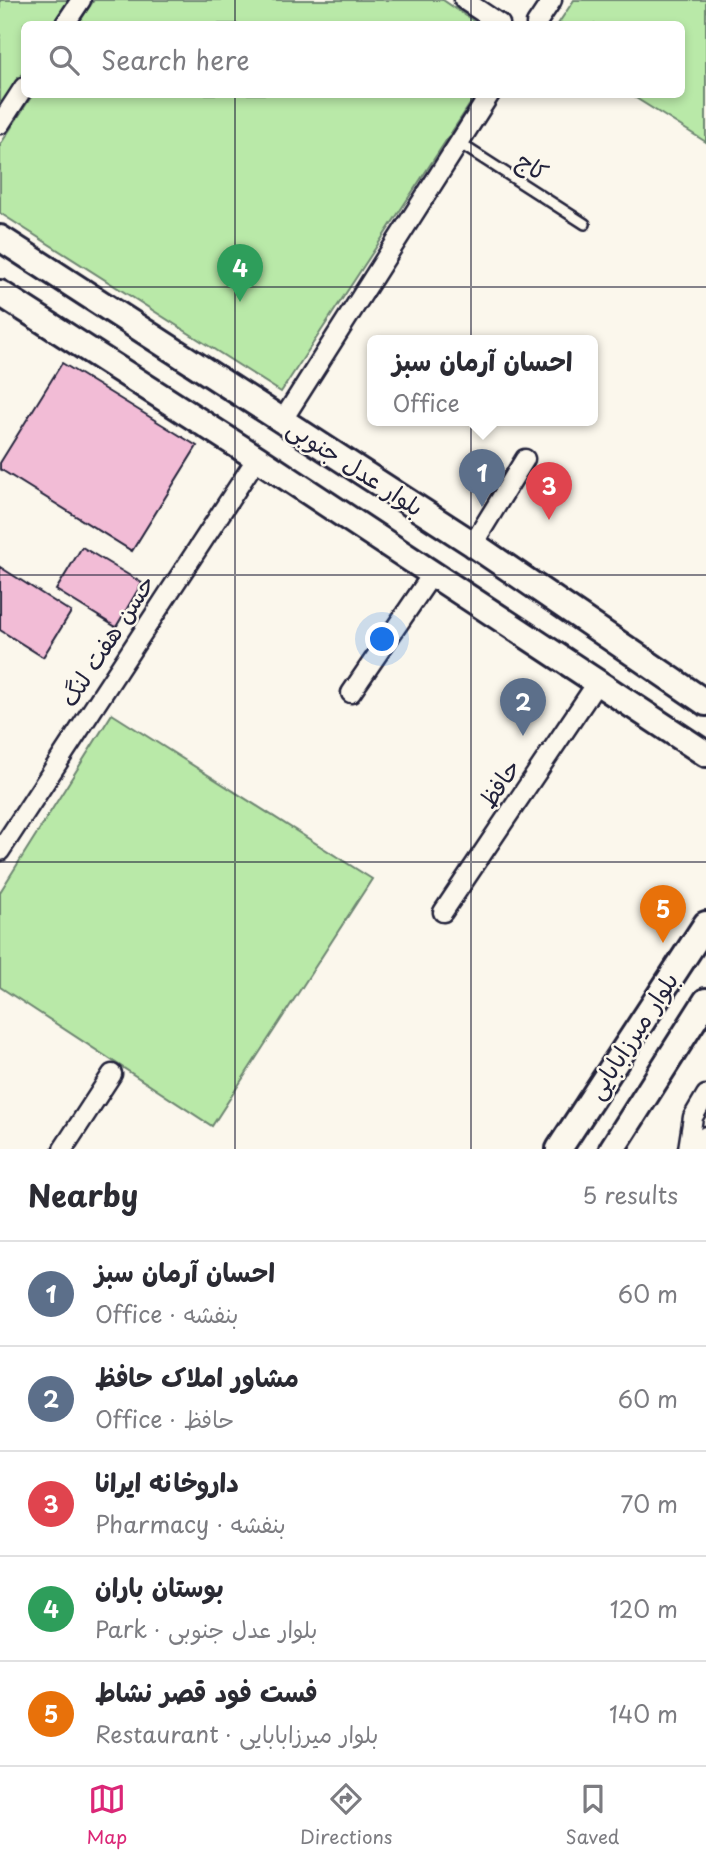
<!DOCTYPE html>
<meta charset="utf-8">
<style>
:root{--surface:#fff;--page:#f7f7f7;--text:#2b2b33;--muted:#7c7c81;--line:#e1e1e2;--accent:#db2777}
body{margin:0;font-family:"Playpen Sans","Playpen Sans Arabic",sans-serif;background:var(--page);color:var(--text)}
.you{position:absolute;left:383px;top:640px;width:24px;height:24px;margin:-18px;border:5px solid #fff;border-radius:50%;background:#1a73e8;box-shadow:0 0 0 10px #1a73e833}
.badge{display:grid;place-items:center;width:46px;height:46px;border-radius:50%;background:var(--accent);color:#fff;font-size:23px;font-weight:700}
.pin{position:absolute;translate:-50% -58px;filter:drop-shadow(0 2px 4px #0008)}
.pin::after{content:'';position:absolute;top:37px;width:24px;height:21px;background:inherit;clip-path:polygon(0 0,100% 0,50% 100%)}
.popup{position:absolute;left:367px;top:335px;width:231px;height:91px;box-sizing:border-box;display:grid;place-content:center;border-radius:10px;background:var(--surface);filter:drop-shadow(0 2px 5px #0005);font-size:23px;white-space:nowrap;color:var(--muted)}
.popup b{font-size:26px;color:var(--text)}
.popup::after{content:'';position:absolute;left:50%;top:100%;margin-left:-14px;border:14px solid transparent;border-top-color:var(--surface)}
.list{margin:0;padding:0;list-style:none}
h2{display:flex;justify-content:space-between;align-items:center;height:91px;margin:0;padding:0 28px;font-size:30px}
h2 small{font-size:23px;font-weight:400;color:var(--muted)}
.list li{display:grid;grid-template-columns:46px 1fr auto;gap:21px;align-items:center;box-sizing:border-box;height:105px;padding:0 28px;border-top:2px solid var(--line)}
.list b{display:block;font-size:26px;white-space:nowrap}
.list p{margin:0;font-size:23px;white-space:nowrap;color:var(--muted)}
.list em{font-size:23px;font-style:normal;color:var(--muted)}
.icon{flex:none;width:38px;height:38px;fill:none;stroke:currentColor;stroke-width:2;stroke-linecap:round;stroke-linejoin:round}
.map{position:relative;flex:none;width:706px;height:1149px;overflow:hidden}
.search{position:absolute;background:var(--surface);box-shadow:0 4px 10px #0003;left:21px;right:21px;top:21px;height:77px;display:flex;align-items:center;gap:18px;box-sizing:border-box;padding:0 24px;border-radius:10px;color:var(--muted);font-size:26px}
.sheet{height:616px;background:var(--surface)}
nav{display:flex;justify-content:space-around;align-items:center;box-sizing:border-box;height:98px;border-top:2px solid var(--line);background:var(--surface);font-size:19px;color:var(--muted)}
nav a{display:grid;justify-items:center;gap:4px}
nav .on{color:var(--accent)}
.map>svg:first-child{display:block}
.green{fill:#b9e9a8;stroke:#6e8672;stroke-width:2}
.building{fill:#f2bcd6;stroke:#22223b;stroke-width:2}
.lines{fill:none;stroke-linecap:round;stroke-linejoin:round}
.service-casing{stroke:#22223b;stroke-width:14}
.minor-casing{stroke:#22223b;stroke-width:23}
.secondary-casing{stroke:#22223b;stroke-width:30}
.service{stroke:#fbf7ec;stroke-width:9}
.minor{stroke:#fbf7ec;stroke-width:18}
.secondary{stroke:#fbf7ec;stroke-width:24}
.grid{fill:none;stroke:#22223b;stroke-width:2;stroke-opacity:0.55}
.labels{text-anchor:middle;stroke-width:5;stroke-linejoin:round;paint-order:stroke}
.street-label{font-size:24px;fill:#22223b;stroke:#fbf7ec}
</style>
<div class="map">
<svg width="706" height="1149" viewBox="0 0 706 1149">
<rect width="100%" height="100%" fill="#fbf7ec"/>
<filter id="ink" filterUnits="userSpaceOnUse"><feTurbulence type="fractalNoise" baseFrequency=".0143" numOctaves="2"/><feDisplacementMap in="SourceGraphic" scale="14" xChannelSelector="R" yChannelSelector="G"/><feConvolveMatrix kernelMatrix="1 2 1 2 8 2 1 2 1" color-interpolation-filters="sRGB"/></filter>
<g filter="url(#ink)">
<!-- green -->
<g class="green">
<path d="M0 0H71L55 24H24V71L0 109Z"/>
<path d="M94 0H443L478 24H78Z"/>
<path d="M574 0H706V142L631 95 682 94V24H558Z"/>
<path d="M33 94H476V95L281 392 0 213V145Z"/>
<path d="M112 714 372 879 212 1126 0 987V892Z"/>
</g>
<!-- building -->
<g class="building">
<path d="M62 363 197 446 132 551 0 469V463Z"/>
<path d="M82 547 142 583 116 627 56 590Z"/>
<path d="M0 567 71 612 43 657 0 630Z"/>
</g>
<g class="lines">
<defs>
<path id="service" d="M459 143 585 224"/>
<g id="minor">
<path d="M464 0 500 24"/>
<path d="M65 24 81 0"/>
<path d="M536 24 552 0"/>
<path d="M0 124 24 87"/>
<path d="M282 421 490 94"/>
<path d="M473 544 525 459"/>
<path d="M351 693 431 576"/>
<path d="M0 851 257 458"/>
<path d="M443 912 597 683"/>
<path d="M63 1149 112 1074"/>
<path d="M688 1149 693 1117 706 1095"/>
<path d="M705 1149 706 1136"/>
</g>
<g id="secondary">
<path d="M0 238 473 544 706 703"/>
<path d="M0 293 257 458 706 754"/>
<path d="M559 1149 706 924"/>
<path d="M612 1149 706 1001"/>
</g>
</defs>
<!-- service casing -->
<use href="#service" class="service-casing"/>
<!-- minor casing -->
<use href="#minor" class="minor-casing"/>
<!-- secondary casing -->
<use href="#secondary" class="secondary-casing"/>
<!-- service -->
<use href="#service" class="service"/>
<!-- minor -->
<use href="#minor" class="minor"/>
<!-- secondary -->
<use href="#secondary" class="secondary"/>
</g>
</g>
<!-- grid -->
<path class="grid" d="M235 0V24M471 0V24M235 94V1149M471 94V1149M0 287H706M0 575H706M0 862H706"/>
<g class="labels">
<!-- street labels -->
<g class="street-label">
<text transform="translate(532 167) rotate(33)" y="8">کاج</text>
<text transform="translate(355 468) rotate(33)" y="8">بلوار عدل جنوبی</text>
<text transform="translate(108 641) rotate(-57)" y="8">حسن هفت لنگ</text>
<text transform="translate(500 784) rotate(-56)" y="8">حافظ</text>
<text transform="translate(633 1036) rotate(-57)" y="8">بلوار میرزابابایی</text>
</g>
</g>
</svg>
<div class="you"></div>
<div class="pin badge" style="left:482px;top:507px;background:#5c6f8a">1</div>
<div class="popup"><b>احسان آرمان سبز</b>Office</div>
<div class="pin badge" style="left:523px;top:736px;background:#5c6f8a">2</div>
<div class="pin badge" style="left:549px;top:520px;background:#e0444e">3</div>
<div class="pin badge" style="left:240px;top:302px;background:#2e9e5b">4</div>
<div class="pin badge" style="left:663px;top:943px;background:#e8710a">5</div>
<div class="search"><svg class="icon" aria-label="search" viewBox="0 0 24 24"><circle cx="10" cy="10" r="6"/><path d="M15 15l6 6"/></svg>Search here</div>
</div>
<section class="sheet">
<h2>Nearby<small>5 results</small></h2>
<ul class="list">
<li><span class="badge" style="background:#5c6f8a">1</span><div><b>احسان آرمان سبز</b><p>Office · بنفشه</p></div><em>60 m</em></li>
<li><span class="badge" style="background:#5c6f8a">2</span><div><b>مشاور املاک حافظ</b><p>Office · حافظ</p></div><em>60 m</em></li>
<li><span class="badge" style="background:#e0444e">3</span><div><b>داروخانه ایرانا</b><p>Pharmacy · بنفشه</p></div><em>70 m</em></li>
<li><span class="badge" style="background:#2e9e5b">4</span><div><b>بوستان باران</b><p>Park · بلوار عدل جنوبی</p></div><em>120 m</em></li>
<li><span class="badge" style="background:#e8710a">5</span><div><b>فست فود قصر نشاط</b><p>Restaurant · بلوار میرزابابایی</p></div><em>140 m</em></li>
</ul>
</section>
<nav>
<a class="on"><svg class="icon" aria-label="map" viewBox="0 0 24 24"><path d="M3 6l6-2 6 2 6-2v14l-6 2-6-2-6 2zM9 4v14M15 6v14"/></svg>Map</a>
<a><svg class="icon" aria-label="directions" viewBox="0 0 24 24"><path d="M12 3l9 9-9 9-9-9zM9 14v-3h6M13 9l2 2-2 2"/></svg>Directions</a>
<a><svg class="icon" aria-label="saved" viewBox="0 0 24 24"><path d="M7 4h10v16l-5-4-5 4z"/></svg>Saved</a>
</nav>
